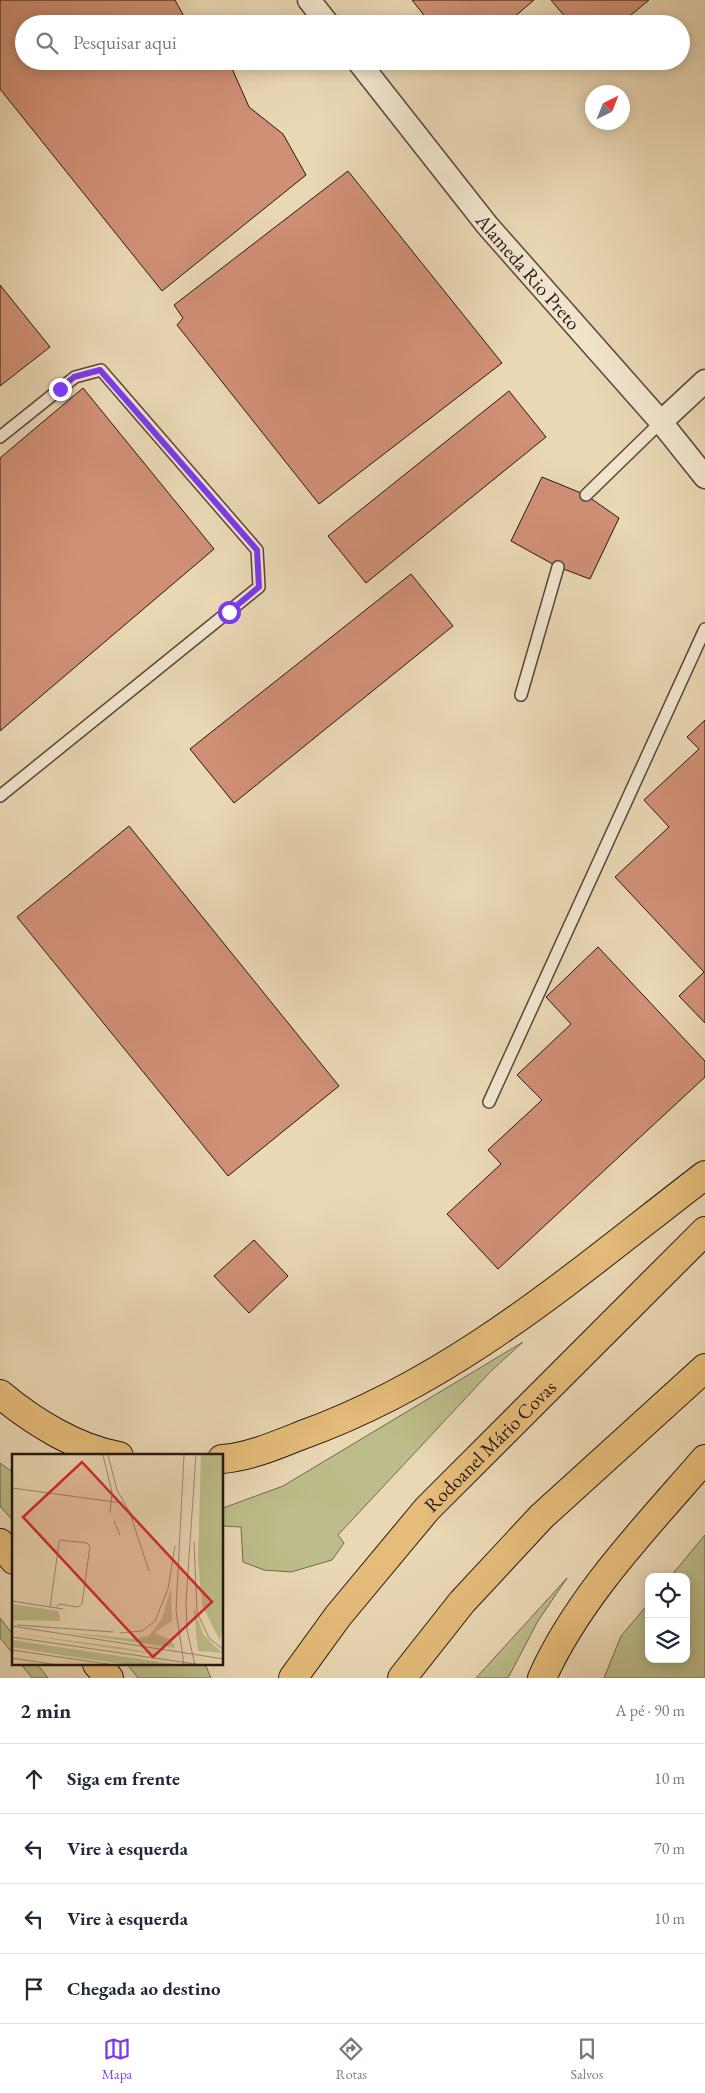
<!DOCTYPE html>
<html lang="pt">
<meta charset="utf-8">
<style>
:root{--surface:#fff;--page:#f6f6f7;--text:#1f2937;--muted:#747a83;--line:#e0e1e3;--accent:#7c3aed}
body{margin:0;font-family:"EB Garamond",serif;background:var(--page);color:var(--text)}
.controls{position:absolute;right:15px;bottom:15px;display:grid;overflow:hidden;border-radius:10px;box-shadow:0 2px 12px #0003}
.controls button{width:45px;height:45px;display:grid;place-items:center;padding:0;border:0;border-bottom:1px solid var(--line);background:var(--surface);color:var(--text);font:25px sans-serif}
.compass{position:absolute;left:585px;top:85px;width:45px;height:45px;border-radius:50%;background:var(--surface);box-shadow:0 2px 12px #0003;rotate:43deg}
.stop{position:absolute;width:15px;height:15px;margin:-11px;border:4px solid #7c3aed;border-radius:50%;background:#fff}
.stop.end{background:#7c3aed;border-color:#fff;box-shadow:0 1px 5px #0008}
.list{margin:0;padding:0;list-style:none}
h2{display:flex;justify-content:space-between;align-items:center;height:65px;margin:0;padding:0 20px;font-size:21px}
h2 small{font-size:16px;font-weight:400;color:var(--muted)}
.list li{display:grid;grid-template-columns:32px 1fr auto;gap:15px;align-items:center;box-sizing:border-box;height:70px;padding:0 20px;border-top:1px solid var(--line)}
.list b{display:block;font-size:19px;white-space:nowrap}
.list em{font-size:16px;font-style:normal;color:var(--muted)}
.icon{flex:none;width:28px;height:28px;fill:none;stroke:currentColor;stroke-width:2;stroke-linecap:round;stroke-linejoin:round}
.map{position:relative;flex:none;width:705px;height:1678px;overflow:hidden}
.search{position:absolute;background:var(--surface);box-shadow:0 2px 12px #0003;left:15px;right:15px;top:15px;height:55px;display:flex;align-items:center;gap:12px;box-sizing:border-box;padding:0 18px;border-radius:28px;color:var(--muted);font-size:19px}
.sheet{height:345px;background:var(--surface)}
nav{display:flex;justify-content:space-around;align-items:center;box-sizing:border-box;height:70px;border-top:1px solid var(--line);background:var(--surface);font-size:14px;color:var(--muted)}
nav a{display:grid;justify-items:center;gap:2px}
nav .on{color:var(--accent)}
.map>svg:first-child{display:block}
.green{fill:#bcbd8a;stroke:#706a4e}
.building{fill:#d09076;stroke:#241811}
.lines{fill:none;stroke-linecap:round;stroke-linejoin:round}
.lane-casing{stroke:#56483a;stroke-width:14}
.street-casing{stroke:#56483a;stroke-width:25}
.highway-casing{stroke:#241811;stroke-width:30}
.lane{stroke:#f1e5ce;stroke-width:11}
.street{stroke:#f1e5ce;stroke-width:22}
.highway{stroke:#e5bc7a;stroke-width:28}
.route{stroke:#7c3aed;stroke-width:6}
.labels{text-anchor:middle;stroke-width:4;stroke-linejoin:round;paint-order:stroke}
.street-label{font-size:20px;fill:#241811;stroke:#f1e5ce}
.inset-road{fill:none;stroke:#9b8b73;stroke-width:1}
.view{fill:#d62828;fill-opacity:0.15;stroke:#d62828;stroke-width:2.5}
.inset-edge{fill:none;stroke:#241811;stroke-width:2.5}
</style>
<div class="map">
<svg width="705" height="1678" viewBox="0 0 705 1678">
<rect width="100%" height="100%" fill="#ead7b4"/>
<filter id="stains"><feTurbulence type="fractalNoise" baseFrequency=".004" numOctaves="4"/><feColorMatrix values="0 0 0 0 .2 0 0 0 0 .09 0 0 0 0 .02 0 0 0 .5 -.17"/></filter>
<radialGradient id="worn" r=".72"><stop offset=".6" stop-color="#630" stop-opacity="0"/><stop offset="1" stop-color="#630" stop-opacity=".3"/></radialGradient>
<!-- green -->
<g class="green">
<path d="M523 1342 491 1371 338 1535 344 1543 332 1560 291 1572 264 1570 243 1562 241 1527 223 1526V1508L283 1486Z"/>
<path d="M0 1463 14 1473V1522L0 1506Z"/>
<path d="M705 1535V1678H604L621 1636 649 1603V1659H686V1577H670Z"/>
<path d="M567 1578 538 1621 508 1678H476Z"/>
<path d="M0 1618 14 1636V1655L0 1638Z"/>
<path d="M21 1664H37L48 1678H32Z"/>
<path d="M127 1664H205L211 1678H138Z"/>
</g>
<!-- building -->
<g class="building">
<path d="M0 0H175L188 24H24V61H227L230 64 249 107 283 134 306 175 162 291 0 89Z"/>
<path d="M412 0H534L506 24H431Z"/>
<path d="M551 0H649L620 24H571Z"/>
<path d="M348 171 502 363 319 504 177 325 183 318 174 305Z"/>
<path d="M0 285 50 347 0 386Z"/>
<path d="M83 388 214 549 0 731V458Z"/>
<path d="M509 391 546 437 366 583 328 536Z"/>
<path d="M542 477 586 495 619 518 590 579 558 567 511 541Z"/>
<path d="M411 574 453 626 234 803 190 749Z"/>
<path d="M705 720V1023L679 996 704 972 615 877 669 827 644 800 699 749 687 737Z"/>
<path d="M129 826 339 1086 228 1176 17 917Z"/>
<path d="M598 947 705 1061V1077L498 1269 447 1214 501 1164 488 1150 542 1100 517 1075 571 1024 546 997Z"/>
<path d="M254 1240 288 1276 249 1313 214 1276Z"/>
</g>
<g class="lines">
<defs>
<g id="lane">
<path d="M0 437 75 377 101 370 257 550 259 587 0 796"/>
<path d="M586 495 661 422"/>
<path d="M521 695 558 567"/>
<path d="M489 1102 705 629"/>
</g>
<g id="street">
<path d="M309 0 328 24"/>
<path id="s1" d="M358 61 487 225 661 422 705 477"/>
<path d="M661 422 705 381"/>
</g>
<g id="highway">
<path d="M0 1394C32 1421 77 1449 119 1456"/>
<path d="M222 1459C249 1457 277 1445 302 1435 456 1380 577 1273 705 1175"/>
<path d="M0 1543 14 1560"/>
<path d="M97 1664 109 1678"/>
<path id="s2" d="M293 1678 338 1616 427 1509 705 1231"/>
<path d="M402 1678 462 1602 542 1516 705 1368"/>
<path d="M542 1678C578 1597 647 1526 705 1459"/>
</g>
</defs>
<!-- lane casing -->
<use href="#lane" class="lane-casing"/>
<!-- street casing -->
<use href="#street" class="street-casing"/>
<!-- highway casing -->
<use href="#highway" class="highway-casing"/>
<!-- lane -->
<use href="#lane" class="lane"/>
<!-- street -->
<use href="#street" class="street"/>
<!-- highway -->
<use href="#highway" class="highway"/>
</g>
<g class="lines">
<!-- route -->
<path class="route" d="M60 389 74 377 100 370 257 550 259 587 229 612"/>
</g>
<g class="labels">
<!-- street labels -->
<g class="street-label">
<text dy="7" stroke="none"><textPath href="#s1" startOffset="271">Alameda Rio Preto</textPath></text>
<text dy="7" stroke="none"><textPath href="#s2" startOffset="305">Rodoanel Mário Covas</textPath></text>
</g>
</g>
<!-- overview -->
<g transform="translate(12 1454)">
<rect width="211" height="211" fill="#ead7b4"/>
<path d="M189 1H211L212 163 208 187 190 151 186 106ZM159 134 160 167 142 179 159 186 163 194 52 178 123 185 137 182 150 165ZM0 150 46 157 49 167 0 166ZM181 150 191 180 210 199 186 197ZM0 179 107 193 158 202 106 195ZM0 186 167 211H117L69 204 0 193Z" fill="#bcbd8a"/>
<path class="inset-road" d="M91 1 100 38 98 59M96 1 105 36 118 59 137 117M0 34 110 49M102 67 108 81M182 88 185 158 197 184 212 196M0 147 51 155M38 153 47 89 48 86 75 89 78 92 70 150 66 153 47 150 44 154M5 171 102 178M0 172 212 205M108 179 130 177 143 167 156 135 163 92M0 183 190 211M0 196 102 211M0 204 46 211M172 211 164 156 172 1M183 211 175 176 174 147 184 1"/>
<path class="view" d="M70 8 200 148 141 203 11 63Z"/>
<rect width="211" height="211" class="inset-edge"/>
</g>
<rect width="100%" height="100%" filter="url(#stains)"/>
<rect width="100%" height="100%" fill="url(#worn)"/>
</svg>
<div class="controls">
<button><svg class="icon" aria-label="locate" viewBox="0 0 24 24"><circle cx="12" cy="12" r="6"/><path d="M12 2v4M12 18v4M2 12h4M18 12h4"/></svg></button>
<button><svg class="icon" aria-label="layers" viewBox="0 0 24 24"><path d="M12 4l9 5-9 5-9-5zM3 14l9 5 9-5"/></svg></button>
</div>
<svg class="compass" viewBox="-18 -18 36 36"><path d="M0-13l5 13h-10z" fill="#e53935"/><path d="M0 13l5-13h-10z" fill="#747a83"/></svg>
<div class="stop" style="left:229px;top:612px"></div>
<div class="stop end" style="left:60px;top:389px"></div>
<div class="search"><svg class="icon" aria-label="search" viewBox="0 0 24 24"><circle cx="10" cy="10" r="6"/><path d="M15 15l6 6"/></svg>Pesquisar aqui</div>
</div>
<section class="sheet">
<h2>2 min<small>A pé · 90 m</small></h2>
<ul class="list">
<li><svg class="icon" aria-label="ahead" viewBox="0 0 24 24"><path d="M12 20V5M6 11l6-6 6 6"/></svg><div><b>Siga em frente</b></div><em>10 m</em></li>
<li><svg class="icon" aria-label="left" viewBox="0 0 24 24"><path d="M17 20v-9H6M10 6l-5 5 5 5"/></svg><div><b>Vire à esquerda</b></div><em>70 m</em></li>
<li><svg class="icon" aria-label="left" viewBox="0 0 24 24"><path d="M17 20v-9H6M10 6l-5 5 5 5"/></svg><div><b>Vire à esquerda</b></div><em>10 m</em></li>
<li><svg class="icon" aria-label="arrive" viewBox="0 0 24 24"><path d="M6 21V4h12l-3 4 3 4H6"/></svg><div><b>Chegada ao destino</b></div></li>
</ul>
</section>
<nav>
<a class="on"><svg class="icon" aria-label="map" viewBox="0 0 24 24"><path d="M3 6l6-2 6 2 6-2v14l-6 2-6-2-6 2zM9 4v14M15 6v14"/></svg>Mapa</a>
<a><svg class="icon" aria-label="directions" viewBox="0 0 24 24"><path d="M12 3l9 9-9 9-9-9zM9 14v-3h6M13 9l2 2-2 2"/></svg>Rotas</a>
<a><svg class="icon" aria-label="saved" viewBox="0 0 24 24"><path d="M7 4h10v16l-5-4-5 4z"/></svg>Salvos</a>
</nav>
